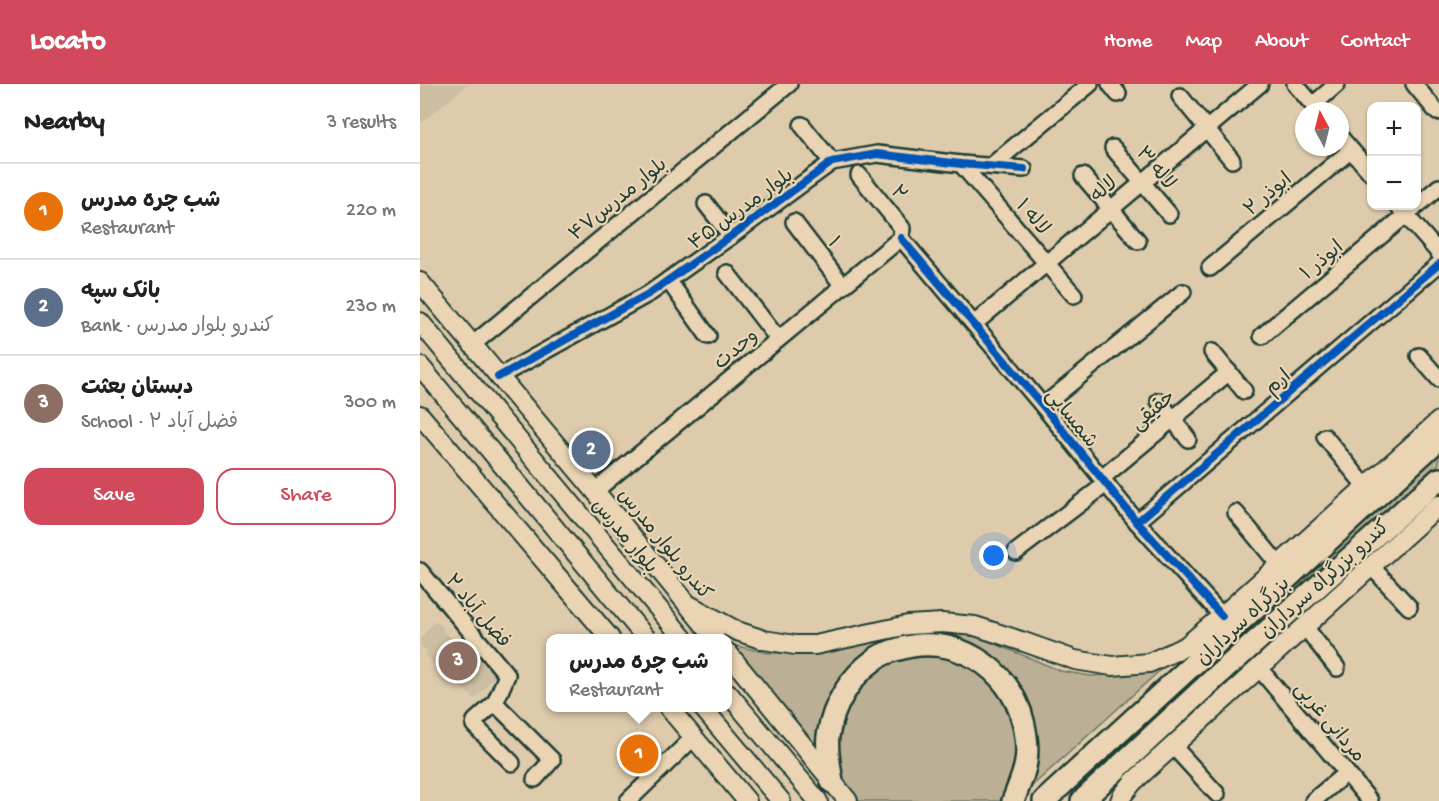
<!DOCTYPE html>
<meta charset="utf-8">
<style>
:root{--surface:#fff;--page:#f6f6f6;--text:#222;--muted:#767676;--line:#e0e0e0;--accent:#d1495b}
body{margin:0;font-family:"Gochi Hand","Playpen Sans Arabic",sans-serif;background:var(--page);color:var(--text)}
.controls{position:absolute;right:18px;top:18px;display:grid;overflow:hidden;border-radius:12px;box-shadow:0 2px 4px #0004}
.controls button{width:54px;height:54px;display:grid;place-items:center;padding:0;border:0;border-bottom:2px solid var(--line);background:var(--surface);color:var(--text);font:30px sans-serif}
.compass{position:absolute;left:875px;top:18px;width:54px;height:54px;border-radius:50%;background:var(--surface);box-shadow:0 2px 4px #0004;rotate:353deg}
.you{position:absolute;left:574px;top:472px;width:21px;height:21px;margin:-15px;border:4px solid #fff;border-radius:50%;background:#1a73e8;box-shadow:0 0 0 9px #1a73e833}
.badge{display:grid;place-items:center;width:39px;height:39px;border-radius:50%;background:var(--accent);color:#fff;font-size:20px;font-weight:700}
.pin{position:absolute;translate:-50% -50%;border:3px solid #fff;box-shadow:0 2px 6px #0006}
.popup{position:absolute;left:126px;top:550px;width:186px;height:78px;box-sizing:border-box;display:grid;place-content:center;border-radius:12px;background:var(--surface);filter:drop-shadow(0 2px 4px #0005);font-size:20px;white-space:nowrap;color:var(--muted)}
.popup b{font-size:22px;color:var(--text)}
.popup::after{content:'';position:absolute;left:50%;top:100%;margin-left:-12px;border:12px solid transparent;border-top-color:var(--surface)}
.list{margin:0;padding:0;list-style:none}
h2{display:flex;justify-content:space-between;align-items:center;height:78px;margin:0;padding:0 24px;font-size:26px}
h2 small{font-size:20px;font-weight:400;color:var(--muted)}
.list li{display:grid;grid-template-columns:39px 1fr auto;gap:18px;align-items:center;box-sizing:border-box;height:96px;padding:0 24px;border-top:2px solid var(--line)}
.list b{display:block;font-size:22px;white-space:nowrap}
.list p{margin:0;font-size:20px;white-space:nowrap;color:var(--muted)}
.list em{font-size:20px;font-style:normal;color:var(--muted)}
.actions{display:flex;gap:12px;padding:18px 24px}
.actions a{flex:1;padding:14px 0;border:2px solid var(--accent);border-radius:18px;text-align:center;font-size:21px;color:var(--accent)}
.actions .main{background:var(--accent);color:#fff}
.map{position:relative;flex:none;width:1019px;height:717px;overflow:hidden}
header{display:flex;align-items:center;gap:36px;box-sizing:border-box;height:84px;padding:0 30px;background:var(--accent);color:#fff}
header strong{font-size:28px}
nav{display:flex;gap:33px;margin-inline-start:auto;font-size:21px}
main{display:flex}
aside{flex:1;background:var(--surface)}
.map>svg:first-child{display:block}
.built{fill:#ccbea1}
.grass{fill:#bbb095;stroke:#6d7664;stroke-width:1.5}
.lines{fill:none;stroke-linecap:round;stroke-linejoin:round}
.minor-casing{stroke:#1f3d34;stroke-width:20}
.major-casing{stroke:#1f3d34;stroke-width:22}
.highway-casing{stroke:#1f3d34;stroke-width:26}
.minor{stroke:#ead4b3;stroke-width:15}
.major{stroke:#ead4b3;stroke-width:18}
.highway{stroke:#ead4b3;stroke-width:21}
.cycleway-casing{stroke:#ead4b3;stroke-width:11}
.cycleway{stroke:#0057b8;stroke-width:8}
.labels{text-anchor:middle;stroke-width:4.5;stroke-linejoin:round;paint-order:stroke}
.street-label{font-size:20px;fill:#1f3d34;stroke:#ead4b3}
</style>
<header>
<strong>Locato</strong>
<nav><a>Home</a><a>Map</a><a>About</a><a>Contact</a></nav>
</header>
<main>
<aside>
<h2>Nearby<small>3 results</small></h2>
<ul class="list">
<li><span class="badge" style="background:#e8710a">1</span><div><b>شب چره مدرس</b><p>Restaurant</p></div><em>220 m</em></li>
<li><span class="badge" style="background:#5c6f8a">2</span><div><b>بانک سپه</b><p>Bank · کندرو بلوار مدرس</p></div><em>230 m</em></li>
<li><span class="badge" style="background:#8d6e63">3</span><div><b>دبستان بعثت</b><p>School · فضل آباد ۲</p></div><em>300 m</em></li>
</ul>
<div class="actions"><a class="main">Save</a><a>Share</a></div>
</aside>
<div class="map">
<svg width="1019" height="717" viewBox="0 0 1019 717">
<rect width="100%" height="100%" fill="#decbac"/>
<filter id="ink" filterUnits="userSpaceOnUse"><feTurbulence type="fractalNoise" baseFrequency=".0167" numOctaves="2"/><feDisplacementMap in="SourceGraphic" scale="12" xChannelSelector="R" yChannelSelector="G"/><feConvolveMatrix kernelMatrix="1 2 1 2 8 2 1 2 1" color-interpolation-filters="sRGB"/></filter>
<g filter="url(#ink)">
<!-- built -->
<g class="built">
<path d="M0 0H48L0 40Z"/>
<path d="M15 537 24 544 22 546 56 575 60 572 69 580 66 583 76 591 55 615 4 572 7 567 0 561V555Z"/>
</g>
<!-- grass -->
<g class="grass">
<path d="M1019 369V380L810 567 639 717Z"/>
<path d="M508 546 539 549 561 554 641 587 670 592 690 591 713 587 757 571 601 712 612 675 572 575 456 567 399 674 308 560 348 569H377Z"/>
<path d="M520 570 561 586 591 624 599 674 587 705 580 717H431L419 693 416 677 417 643 435 604 464 580 490 571Z"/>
</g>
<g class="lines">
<defs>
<g id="minor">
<path d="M690 0 698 10"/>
<path d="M875 0 898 27"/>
<path d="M994 0 1017 28"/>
<path d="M760 12 812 76"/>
<path d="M893 21 917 0"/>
<path d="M382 41 412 78"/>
<path d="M920 53 952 90"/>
<path d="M693 64 749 130"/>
<path d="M541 80 654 211"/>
<path d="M571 82 670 0"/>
<path d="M439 91 482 144 481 154"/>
<path d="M663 92 718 157"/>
<path d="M286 120 311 152"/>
<path d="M978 122 1019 169"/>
<path d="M374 138 423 202"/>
<path d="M481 154 623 322 717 438 802 532"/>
<path d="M790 184 931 66"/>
<path d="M307 189 358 255"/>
<path d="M248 196 288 252"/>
<path d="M554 240 840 0"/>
<path d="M842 252 1019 103"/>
<path d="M52 261 369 0"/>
<path d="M792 268 824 307"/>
<path d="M999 272 1019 295"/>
<path d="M78 293 230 209 311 152 412 78 457 70 541 80 604 85"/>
<path d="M739 317 768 355"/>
<path d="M623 322 763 208"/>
<path d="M905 353 946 403"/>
<path d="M682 394 809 288"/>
<path d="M175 407 481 154"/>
<path d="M816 429 859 481"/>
<path d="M717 438 1019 180"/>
<path d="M596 468 686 400"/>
<path d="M951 482 989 523"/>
<path d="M0 487 87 591 75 619 55 637 54 641 92 679"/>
<path d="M885 543 917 584"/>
<path d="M839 584 950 717"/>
<path d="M75 619 132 676 115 695"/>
<path d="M753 662 797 710"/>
<path d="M208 717 274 653"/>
<path d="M893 717 926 689"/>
</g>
<g id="major">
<path d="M0 198 175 407 295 554"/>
<path d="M0 238 263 554"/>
<path d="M0 282 226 554"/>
<path d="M0 331 190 554"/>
<path d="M267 520 317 547 344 556 375 561H395L488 541 522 539 555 542 604 558 655 576 692 582 729 579 766 562 802 532 1019 337"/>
<path d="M308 569 428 717"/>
<path d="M308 609 398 717"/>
<path d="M249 624 327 717"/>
<path d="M283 624 361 717"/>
<path d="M700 717 702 712 713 698 1019 421"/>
</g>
<g id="highway">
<path d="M412 698C410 683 406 667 408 652 413 622 429 594 454 576 461 570 471 567 479 565 532 548 590 583 603 637 606 649 608 665 606 678 604 691 598 704 593 717"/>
<path d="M624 717 1019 355"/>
<path d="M662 717 798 591 1019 395"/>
</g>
</defs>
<!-- minor casing -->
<use href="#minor" class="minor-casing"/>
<!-- major casing -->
<use href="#major" class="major-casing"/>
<!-- highway casing -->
<use href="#highway" class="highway-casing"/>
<!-- minor -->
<use href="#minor" class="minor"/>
<!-- major -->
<use href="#major" class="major"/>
<!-- highway -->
<use href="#highway" class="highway"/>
<defs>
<g id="cycleway">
<path d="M481 154 623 322 717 438 802 532"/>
<path d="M78 293 230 209 311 152 412 78 457 70 541 80 604 85"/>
<path d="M717 438 1019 180"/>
</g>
</defs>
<!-- cycleway casing -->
<use href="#cycleway" class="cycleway-casing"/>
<!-- cycleway -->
<use href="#cycleway" class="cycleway"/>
</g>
</g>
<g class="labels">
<!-- street labels -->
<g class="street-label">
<text transform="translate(737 83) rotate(50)" y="7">لاله ۳</text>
<text transform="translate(683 104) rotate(-40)" y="7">لاله</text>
<text transform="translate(480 108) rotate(51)" y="7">۲</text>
<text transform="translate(847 109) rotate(-40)" y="7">ابوذر ۲</text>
<text transform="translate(197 114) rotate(-39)" y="7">بلوار مدرس۴۷</text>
<text transform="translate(320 124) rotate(-36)" y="7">۴۵ بلوار مدرس</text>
<text transform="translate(614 132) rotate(49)" y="7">لاله ۱</text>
<text transform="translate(415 157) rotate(52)" y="7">۱</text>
<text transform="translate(901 175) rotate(-40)" y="7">ابوذر ۱</text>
<text transform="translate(315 264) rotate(-40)" y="7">وحدت</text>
<text transform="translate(857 297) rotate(-40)" y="7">ارم</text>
<text transform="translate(732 325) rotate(-40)" y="7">حقیقی</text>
<text transform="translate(653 333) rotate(51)" y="7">شمسایی</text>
<text transform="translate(206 451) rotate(50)" y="7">بلوار مدرس</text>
<text transform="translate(246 459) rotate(51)" y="7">کندرو بلوار مدرس</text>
<text transform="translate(904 494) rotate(-42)" y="7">کندرو بزرگراه سرداران</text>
<text transform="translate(59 526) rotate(50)" y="7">فضل آباد ۲</text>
<text transform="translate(822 536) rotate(-43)" y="7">بزرگراه سرداران</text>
<text transform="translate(911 637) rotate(50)" y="7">مردانی غربی</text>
</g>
</g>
</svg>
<div class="controls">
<button>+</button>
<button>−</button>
</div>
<svg class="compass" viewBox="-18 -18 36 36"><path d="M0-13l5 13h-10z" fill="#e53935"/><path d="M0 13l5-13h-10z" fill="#767676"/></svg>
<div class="you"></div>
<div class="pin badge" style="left:219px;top:670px;background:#e8710a">1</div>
<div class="popup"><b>شب چره مدرس</b>Restaurant</div>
<div class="pin badge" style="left:171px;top:366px;background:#5c6f8a">2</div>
<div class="pin badge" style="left:38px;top:577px;background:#8d6e63">3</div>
</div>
</main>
